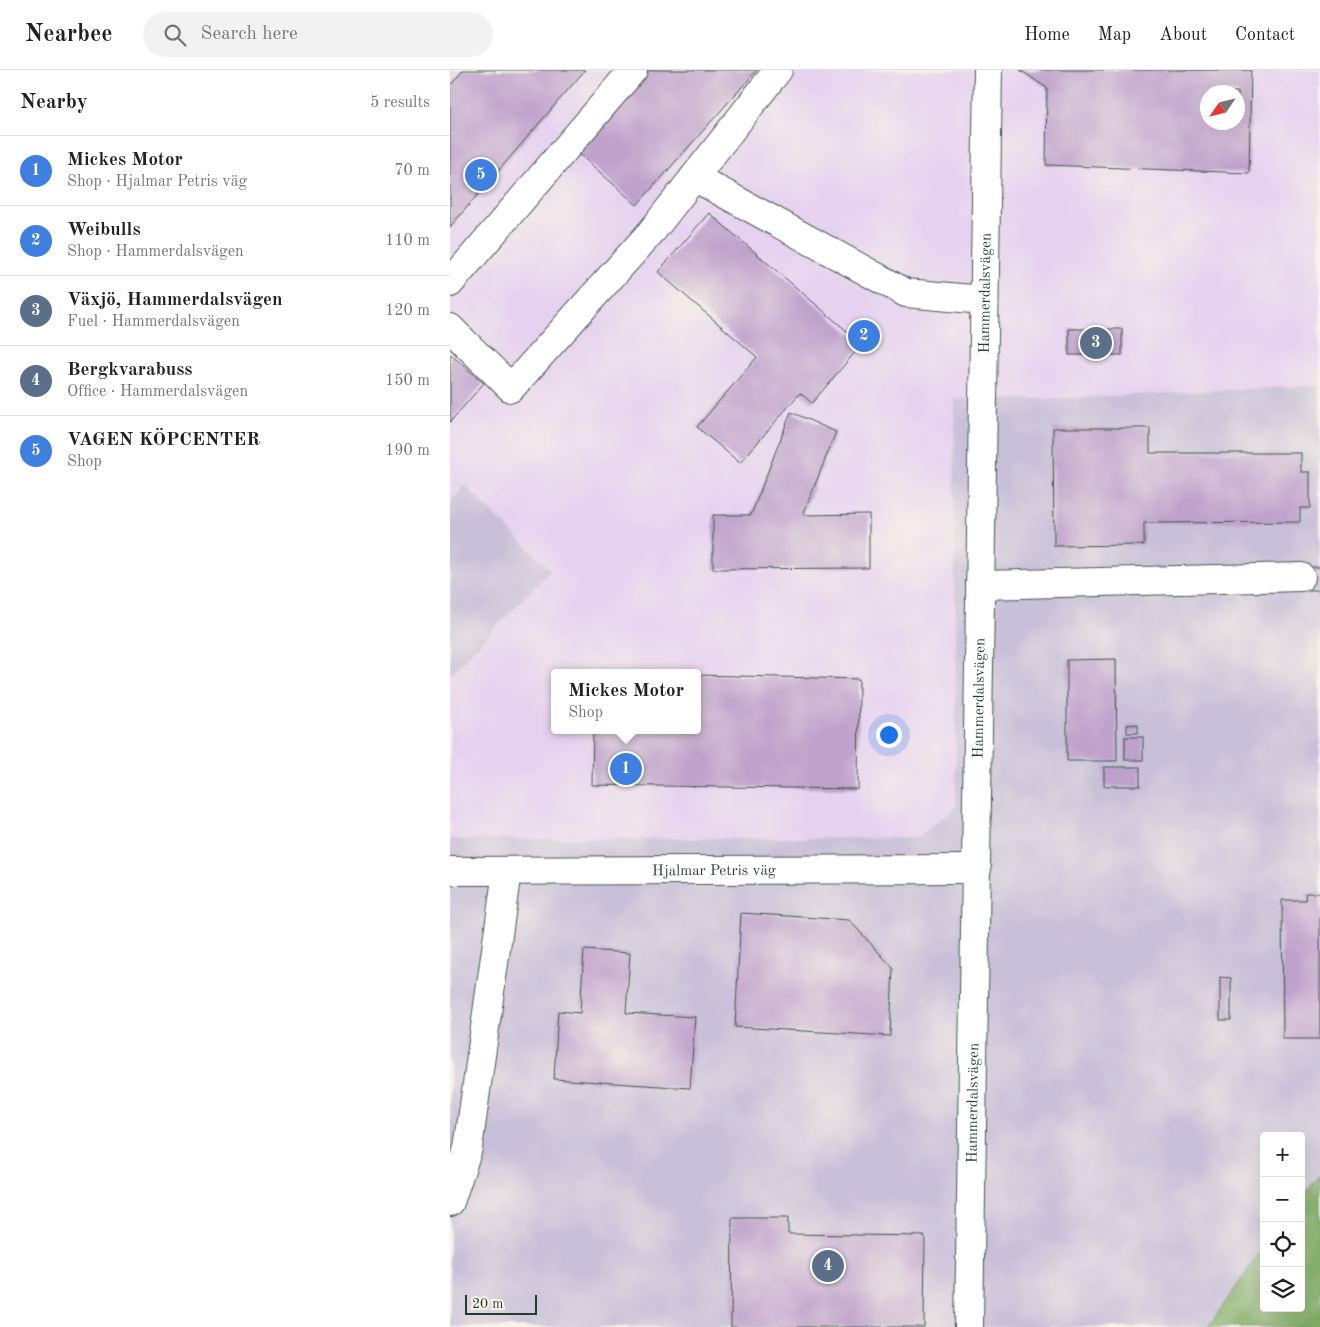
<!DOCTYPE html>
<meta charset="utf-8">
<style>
:root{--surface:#fff;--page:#f2f2f2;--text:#202124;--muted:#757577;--line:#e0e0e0;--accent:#1a73e8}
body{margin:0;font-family:"Old Standard TT",serif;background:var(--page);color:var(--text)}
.controls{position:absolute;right:15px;bottom:15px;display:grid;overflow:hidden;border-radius:5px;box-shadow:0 5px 20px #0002}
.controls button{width:45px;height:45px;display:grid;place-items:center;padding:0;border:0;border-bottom:1px solid var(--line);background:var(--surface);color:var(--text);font:25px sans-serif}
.compass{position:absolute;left:750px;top:15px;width:45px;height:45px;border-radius:50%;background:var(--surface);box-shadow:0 5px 20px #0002;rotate:235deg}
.scale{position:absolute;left:15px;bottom:12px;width:72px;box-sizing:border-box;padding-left:5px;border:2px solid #1f3d34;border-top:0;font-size:14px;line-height:18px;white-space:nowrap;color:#1f3d34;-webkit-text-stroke:4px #f7f3e8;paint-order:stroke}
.you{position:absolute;left:438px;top:664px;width:18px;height:18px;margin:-12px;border:4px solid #fff;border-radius:50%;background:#1a73e8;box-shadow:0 0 0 8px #1a73e833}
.badge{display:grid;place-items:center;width:32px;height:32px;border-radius:50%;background:var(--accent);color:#fff;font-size:16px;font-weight:700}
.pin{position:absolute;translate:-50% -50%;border:2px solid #fff;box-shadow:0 1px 5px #0006}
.popup{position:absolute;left:101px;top:599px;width:150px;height:65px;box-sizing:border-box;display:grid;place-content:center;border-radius:5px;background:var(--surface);filter:drop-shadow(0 1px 4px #0005);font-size:16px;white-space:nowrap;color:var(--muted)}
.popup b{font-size:19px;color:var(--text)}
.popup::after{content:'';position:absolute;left:50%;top:100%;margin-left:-10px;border:10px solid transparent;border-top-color:var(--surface)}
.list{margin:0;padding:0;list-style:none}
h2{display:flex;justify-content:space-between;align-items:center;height:65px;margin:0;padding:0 20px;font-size:21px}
h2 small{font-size:16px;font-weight:400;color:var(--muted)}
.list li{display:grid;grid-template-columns:32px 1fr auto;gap:15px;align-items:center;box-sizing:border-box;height:70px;padding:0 20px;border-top:1px solid var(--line)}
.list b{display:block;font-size:19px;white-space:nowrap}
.list p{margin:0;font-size:16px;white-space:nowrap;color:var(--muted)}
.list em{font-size:16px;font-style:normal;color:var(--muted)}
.icon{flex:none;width:28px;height:28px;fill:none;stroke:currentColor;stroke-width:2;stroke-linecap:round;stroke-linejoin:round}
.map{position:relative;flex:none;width:870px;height:1257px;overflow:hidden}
header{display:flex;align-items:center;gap:30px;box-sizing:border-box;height:70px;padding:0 25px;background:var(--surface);border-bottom:1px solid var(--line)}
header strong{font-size:24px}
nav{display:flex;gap:28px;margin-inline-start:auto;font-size:18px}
.search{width:350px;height:45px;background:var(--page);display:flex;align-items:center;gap:12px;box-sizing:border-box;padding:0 18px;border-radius:28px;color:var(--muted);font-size:19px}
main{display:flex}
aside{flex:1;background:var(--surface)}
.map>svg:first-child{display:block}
.built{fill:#e6d2f0;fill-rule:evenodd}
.industrial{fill:#c8bfd8}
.forest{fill:#7eab63;stroke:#4e744c}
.building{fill:#bfa2cc;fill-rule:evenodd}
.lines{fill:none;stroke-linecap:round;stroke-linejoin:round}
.minor-casing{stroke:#3e574b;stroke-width:30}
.minor{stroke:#fff;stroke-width:28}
.labels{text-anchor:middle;stroke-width:5;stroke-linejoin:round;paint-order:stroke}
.street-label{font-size:15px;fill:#1f3d34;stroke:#f7f3e8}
</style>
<header>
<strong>Nearbee</strong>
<div class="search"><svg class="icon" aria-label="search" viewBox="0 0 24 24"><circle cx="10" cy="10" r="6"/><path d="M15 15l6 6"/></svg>Search here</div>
<nav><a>Home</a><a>Map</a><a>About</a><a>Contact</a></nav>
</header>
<main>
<aside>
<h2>Nearby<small>5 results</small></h2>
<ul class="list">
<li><span class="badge" style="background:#3f7fe0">1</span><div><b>Mickes Motor</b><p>Shop · Hjalmar Petris väg</p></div><em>70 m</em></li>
<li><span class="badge" style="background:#3f7fe0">2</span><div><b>Weibulls</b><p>Shop · Hammerdalsvägen</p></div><em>110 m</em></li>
<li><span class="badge" style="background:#5c6f8a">3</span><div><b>Växjö, Hammerdalsvägen</b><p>Fuel · Hammerdalsvägen</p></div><em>120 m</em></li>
<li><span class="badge" style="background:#5c6f8a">4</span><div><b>Bergkvarabuss</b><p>Office · Hammerdalsvägen</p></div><em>150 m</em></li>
<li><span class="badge" style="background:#3f7fe0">5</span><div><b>VAGEN KÖPCENTER</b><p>Shop</p></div><em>190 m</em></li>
</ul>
</aside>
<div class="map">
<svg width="870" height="1257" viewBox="0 0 870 1257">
<rect width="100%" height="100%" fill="#f7f3e8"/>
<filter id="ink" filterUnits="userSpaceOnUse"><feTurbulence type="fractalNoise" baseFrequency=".02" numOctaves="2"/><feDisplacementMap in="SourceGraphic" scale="10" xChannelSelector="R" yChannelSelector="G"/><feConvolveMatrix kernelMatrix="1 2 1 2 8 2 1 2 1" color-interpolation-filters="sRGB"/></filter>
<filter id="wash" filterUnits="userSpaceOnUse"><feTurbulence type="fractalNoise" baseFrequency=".0096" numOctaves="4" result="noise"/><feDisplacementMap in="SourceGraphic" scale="20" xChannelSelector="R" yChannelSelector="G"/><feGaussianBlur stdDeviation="1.12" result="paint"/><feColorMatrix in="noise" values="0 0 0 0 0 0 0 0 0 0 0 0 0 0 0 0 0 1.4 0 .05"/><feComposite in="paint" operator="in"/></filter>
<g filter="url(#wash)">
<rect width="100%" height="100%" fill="#f1e8d0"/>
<!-- built -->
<path class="built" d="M0 0H870V315L604 329H504L506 737 466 768 0 769V605L101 500 15 417 0 433ZM758 22H788V52H758ZM105 603H247V660H105Z"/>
<!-- industrial -->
<g class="industrial">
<path d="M870 315V1104L851 1129V1066H814V1177L758 1257H0V769L466 768 506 737 504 329H604Z"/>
<path d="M15 416 101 500 0 605V433Z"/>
</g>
<!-- forest -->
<path class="forest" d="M870 1104V1257H758L814 1177V1238H851V1129Z"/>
<g id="blocks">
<!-- building -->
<g class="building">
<path d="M13 0H135L0 157V16Z"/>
<path d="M200 0H307L187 135 127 82Z"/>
<path d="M570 0H801L799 103 596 95 597 18ZM758 22H788V52H758Z"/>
<path d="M259 143 412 274 362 333 350 323 290 393 247 357 307 287 208 202Z"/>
<rect x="619" y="259" width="53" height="26"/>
<path d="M0 284 34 313 0 352Z"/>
<path d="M341 342 386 362 353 445 419 444V498L263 499V445H301Z"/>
<path d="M603 358H700V383H851V402H860V438H850V452L694 453V475L604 476Z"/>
<rect x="854" y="497" width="16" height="23"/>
<path d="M666 589 667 691H617V590Z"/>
<path d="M247 605 409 609 408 719 142 715 143 660H247Z"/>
<path d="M688 654V663H677V655Z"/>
<rect x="675" y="667" width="18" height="23"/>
<rect x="654" y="697" width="36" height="19"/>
<path d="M855 823H870V969H833L832 830H856Z"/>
<path d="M291 843 399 850 443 898 440 966 285 957Z"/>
<path d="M134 880 180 883 176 943 245 947 240 1018 104 1009 108 941 130 943Z"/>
<path d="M770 907 781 908V950H770Z"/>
<path d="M282 1148H338V1164L475 1166 474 1257H281Z"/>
</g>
</g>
</g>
<g filter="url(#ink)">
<use href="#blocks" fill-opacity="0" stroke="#3e574b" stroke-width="1"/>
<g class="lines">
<defs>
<g id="minor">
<path d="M244 107 456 223 533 230"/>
<path d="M0 213 183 0"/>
<path d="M0 258 61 318 202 161 328 0"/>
<path d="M530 515 851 507"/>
<path id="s1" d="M0 801 527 799"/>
<path d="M0 1132 18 1078 57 801"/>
<path id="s2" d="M519 1257 538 0"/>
</g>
</defs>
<!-- minor casing -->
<use href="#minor" class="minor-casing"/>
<!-- minor -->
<use href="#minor" class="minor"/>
</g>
</g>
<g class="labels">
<!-- street labels -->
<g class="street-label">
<text dy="5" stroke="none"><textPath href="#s2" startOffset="1034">Hammerdalsvägen</textPath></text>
<text dy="5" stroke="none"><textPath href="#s2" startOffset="629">Hammerdalsvägen</textPath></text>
<text dy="5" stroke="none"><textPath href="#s1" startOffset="264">Hjalmar Petris väg</textPath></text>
<text dy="5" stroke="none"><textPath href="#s2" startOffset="224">Hammerdalsvägen</textPath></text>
</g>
</g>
</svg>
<div class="controls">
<button>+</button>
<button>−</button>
<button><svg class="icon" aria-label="locate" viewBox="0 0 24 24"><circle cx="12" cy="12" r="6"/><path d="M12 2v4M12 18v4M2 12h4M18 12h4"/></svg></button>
<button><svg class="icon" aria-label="layers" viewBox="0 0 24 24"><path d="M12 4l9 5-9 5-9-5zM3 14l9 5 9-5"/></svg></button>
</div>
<svg class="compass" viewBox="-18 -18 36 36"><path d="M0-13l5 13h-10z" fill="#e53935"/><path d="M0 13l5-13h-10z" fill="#757577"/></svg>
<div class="scale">20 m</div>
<div class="you"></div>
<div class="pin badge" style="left:176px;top:699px;background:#3f7fe0">1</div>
<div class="popup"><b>Mickes Motor</b>Shop</div>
<div class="pin badge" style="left:414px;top:266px;background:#3f7fe0">2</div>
<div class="pin badge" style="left:646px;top:273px;background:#5c6f8a">3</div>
<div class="pin badge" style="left:378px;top:1196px;background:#5c6f8a">4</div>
<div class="pin badge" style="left:31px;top:105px;background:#3f7fe0">5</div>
</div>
</main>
